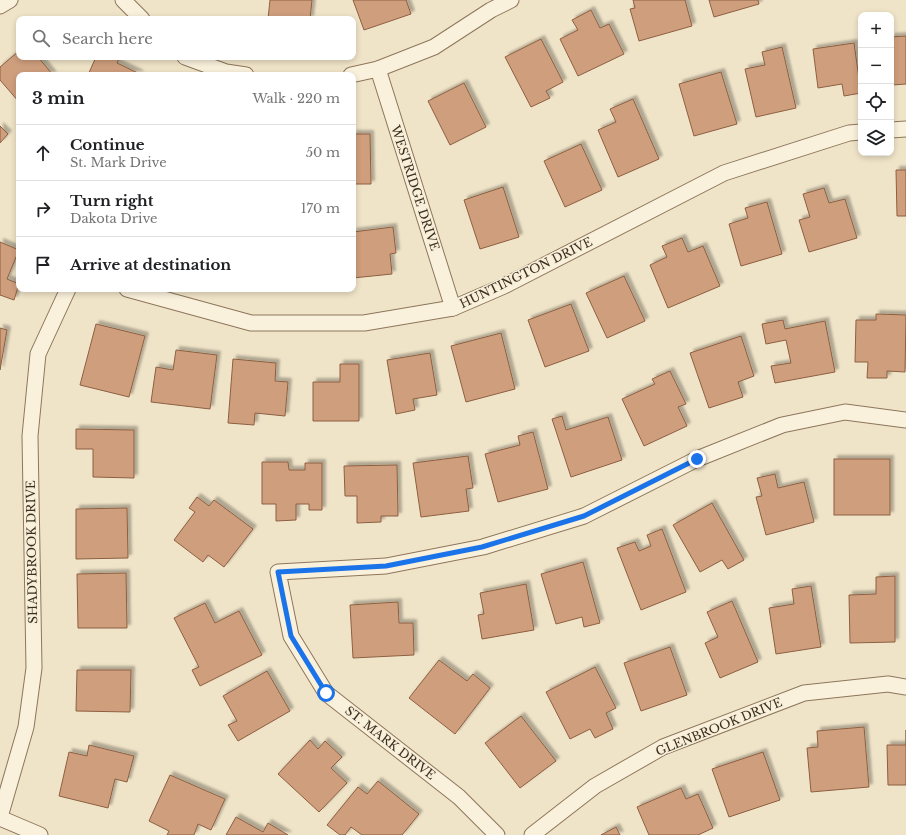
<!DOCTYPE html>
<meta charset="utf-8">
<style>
:root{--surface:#fff;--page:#f2f2f2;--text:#202124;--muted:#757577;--line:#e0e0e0}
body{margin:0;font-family:"Libre Baskerville",serif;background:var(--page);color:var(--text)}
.controls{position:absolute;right:12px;top:12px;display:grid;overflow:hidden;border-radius:8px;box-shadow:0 2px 6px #0003}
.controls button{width:36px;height:36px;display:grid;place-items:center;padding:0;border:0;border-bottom:1px solid var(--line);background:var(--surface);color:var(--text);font:20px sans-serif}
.stop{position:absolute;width:12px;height:12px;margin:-9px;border:3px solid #1a73e8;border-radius:50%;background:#fff}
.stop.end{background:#1a73e8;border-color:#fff;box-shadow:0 1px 4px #0008}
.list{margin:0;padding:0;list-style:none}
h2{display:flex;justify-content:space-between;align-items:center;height:52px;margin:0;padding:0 16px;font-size:17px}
h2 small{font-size:13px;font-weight:400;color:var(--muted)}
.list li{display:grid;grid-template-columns:26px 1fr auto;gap:12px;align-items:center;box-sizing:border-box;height:56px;padding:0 16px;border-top:1px solid var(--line)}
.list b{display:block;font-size:15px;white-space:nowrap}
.list p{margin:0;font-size:13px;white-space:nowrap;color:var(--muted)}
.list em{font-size:13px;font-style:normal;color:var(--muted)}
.icon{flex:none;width:22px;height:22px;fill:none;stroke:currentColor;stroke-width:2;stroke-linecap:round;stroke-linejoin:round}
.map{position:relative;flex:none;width:906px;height:835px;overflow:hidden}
.search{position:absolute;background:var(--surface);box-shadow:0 2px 6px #0003;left:16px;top:16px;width:340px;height:44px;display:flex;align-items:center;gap:10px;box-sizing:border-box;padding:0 14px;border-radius:8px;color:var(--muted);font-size:15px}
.panel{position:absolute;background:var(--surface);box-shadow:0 2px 6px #0003;left:16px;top:72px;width:340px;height:220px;border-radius:8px}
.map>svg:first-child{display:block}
.building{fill:#cf9f7d;stroke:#8d5f41;filter:url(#shadow)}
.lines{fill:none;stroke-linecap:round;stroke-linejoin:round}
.street-casing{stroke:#8d765c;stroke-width:17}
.street{stroke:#faf1dc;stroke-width:15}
.route{stroke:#1a73e8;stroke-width:5}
.labels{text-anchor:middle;stroke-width:3;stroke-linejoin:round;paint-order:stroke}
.street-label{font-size:12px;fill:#3d2e20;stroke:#f7eed8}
</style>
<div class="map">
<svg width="906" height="835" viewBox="0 0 906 835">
<defs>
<filter id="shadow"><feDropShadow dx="3.5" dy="-3.5" stdDeviation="1" flood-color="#0004"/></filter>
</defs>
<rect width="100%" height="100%" fill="#f0e4c8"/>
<!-- building -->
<g class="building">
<path d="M270 0H312L310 19H268Z"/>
<path d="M353 0H406L411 14 364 30Z"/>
<path d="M633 0H685L692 26 639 41 630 9 635 8Z"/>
<path d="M709 0H758L759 4 714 17Z"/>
<path d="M591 10 600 28 609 24 624 54 578 76 560 39 578 30 572 20Z"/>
<path d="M906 36V84L892 85 891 37Z"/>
<path d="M541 39 563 82 546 91 550 98 531 107 505 57Z"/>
<path d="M854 43 861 93 844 96 842 84 818 88 813 49Z"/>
<path d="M782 47 796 108 756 117 745 69 765 65 762 52Z"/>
<path d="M19 51V57H38L53 75H19V102L0 80V67Z"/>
<path d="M96 57H120L117 63 140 74 88 75Z"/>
<path d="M721 72 737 124 694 136 679 84Z"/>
<path d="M464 83 486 127 450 145 428 101Z"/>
<path d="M633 99 659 159 618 177 598 130 616 122 610 109Z"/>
<path d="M0 126 8 134 0 143Z"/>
<path d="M353 134H370L371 184H353Z"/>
<path d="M581 144 602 190 565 207 544 161Z"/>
<path d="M896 170H906V216H897Z"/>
<path d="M503 187 519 237 480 249 464 200Z"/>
<path d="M824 188 829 203 845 199 857 238 809 252 799 220 810 217 803 194Z"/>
<path d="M767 202 782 254 741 266 729 224 748 218 745 208Z"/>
<path d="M393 227 396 253 390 254 392 274 353 278V232Z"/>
<path d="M682 238 688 252 703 246 720 286 668 308 650 265 667 257 662 246Z"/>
<path d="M0 242 19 250 7 279 19 284 14 300 0 295Z"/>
<path d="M624 276 645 321 607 338 586 293Z"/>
<path d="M571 304 589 351 545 367 528 320Z"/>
<path d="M876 314 906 315 905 372 887 371V378H867L868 362H855L856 320H876Z"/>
<path d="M783 320 785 329 825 321 835 372 775 383 771 366 791 363 786 340 766 344 762 324Z"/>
<path d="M96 324 145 336 129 397 80 385Z"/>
<path d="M0 328 7 330 0 370Z"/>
<path d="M501 333 515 389 466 402 451 346Z"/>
<path d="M741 336 754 376 738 382 743 397 709 408 690 353Z"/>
<path d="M176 350 217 355 210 409 151 402 156 367 173 370Z"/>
<path d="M430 353 437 395 413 399 415 410 396 414 387 360Z"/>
<path d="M233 359 276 363 275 381 288 382 285 416 255 413 254 425 228 423Z"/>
<path d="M340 364H359V421H313V382H340Z"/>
<path d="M670 371 686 404 678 407 687 426 644 446 622 399 655 384 652 379Z"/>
<path d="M562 416 566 430 608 417 622 460 571 477 552 419Z"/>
<path d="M76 429 134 430V478L93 477V449H76Z"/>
<path d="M533 432 548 489 498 502 485 454 520 445 518 436Z"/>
<path d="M468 456 473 488 466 489 469 511 421 517 413 463Z"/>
<rect x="834" y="459" width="56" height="56"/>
<path d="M262 462H288L289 470H305V463H322V510H309V504H296V520L276 521V504H262Z"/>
<path d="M397 465 398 516H381V522L357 523V496H345L344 466Z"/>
<path d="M775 474 778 488 804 482 814 522 766 535 756 497 762 496 757 478Z"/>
<path d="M197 497 209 506 214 500 253 529 224 567 208 555 203 562 174 540 195 512 189 508Z"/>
<path d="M712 503 744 560 728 569 722 560 700 572 673 525Z"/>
<path d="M127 508 128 558 76 559V509Z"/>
<path d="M662 529 686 592 641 610 617 548 635 542 639 551 651 546 647 535Z"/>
<path d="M583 562 600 623 584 627 582 617 556 624 541 574Z"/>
<path d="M126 573 127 628H78L77 574Z"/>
<path d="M895 576V642L850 643 849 595 876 594V577Z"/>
<path d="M526 584 534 630 482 639 478 615 484 614 480 593Z"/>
<path d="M811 586 821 647 776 654 769 608 794 604 792 589Z"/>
<path d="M732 601 758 662 720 678 705 643 718 637 707 612Z"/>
<path d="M398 602 399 623H413L414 655 353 658 350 605Z"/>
<path d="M205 603 215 623 239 611 262 655 200 686 192 670 199 667 174 618Z"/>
<path d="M670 647 687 695 641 711 624 663Z"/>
<path d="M439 660 467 681 473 674 490 688 455 734 409 698Z"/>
<path d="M595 667 616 708 606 713 613 729 595 738 590 729 570 739 546 692Z"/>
<path d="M77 670H131L130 712 76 711Z"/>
<path d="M267 671 290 711 238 741 228 725 237 721 223 696Z"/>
<path d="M521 716 556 761 520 788 485 743Z"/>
<path d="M864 727 869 787 811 792 807 748 818 747 817 731Z"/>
<path d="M906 730V785H888L887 745H906Z"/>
<path d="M310 740 318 749 325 741 342 757 331 768 347 783 319 812 278 774Z"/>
<path d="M89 745 134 756 127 782 115 779 108 808 59 796 69 752 87 756Z"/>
<path d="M763 752 780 800 729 817 712 769Z"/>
<path d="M170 775 225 799 211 830 198 824 194 835H167L169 831 149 821Z"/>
<path d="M378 781 419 814 402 835H362L351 827 345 835H340L327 825 358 787 367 794Z"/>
<path d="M681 788 686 799 698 794 713 828 698 835H649L637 807Z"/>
<path d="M236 817 263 832 268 823 288 835H226Z"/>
<path d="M616 827 620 835H601Z"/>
</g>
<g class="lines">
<defs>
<g id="street">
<path d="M123 0 142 19"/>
<path d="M0 6 10 0"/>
<path d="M185 57 226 72 246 75"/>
<path d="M378 69 453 308"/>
<path d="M351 75 378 69 434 47 491 10 511 0"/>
<path d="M891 130 906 129"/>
<path d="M127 289 251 323H364L453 308 504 286 724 173 849 133 861 132"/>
<path d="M0 817 26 727 34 668 30 436 38 354 68 289"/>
<path d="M0 818 40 835"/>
<path d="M497 835 459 797 326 693 291 636 278 572 386 566 483 547 584 516 697 459 782 425 845 412 906 420"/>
<path d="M532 835 595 786 663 747 804 693 888 684 906 687"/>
</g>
</defs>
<!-- street casing -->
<use href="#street" class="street-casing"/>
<!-- street -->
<use href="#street" class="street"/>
</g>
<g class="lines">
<!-- route -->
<path class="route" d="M326 693 291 636 278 572 386 566 482 547 584 516 697 459"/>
</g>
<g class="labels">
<!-- street labels -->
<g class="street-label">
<text transform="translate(415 188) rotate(72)" y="4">WESTRIDGE DRIVE</text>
<text transform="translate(526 273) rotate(-26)" y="4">HUNTINGTON DRIVE</text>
<text transform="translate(32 552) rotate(-91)" y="4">SHADYBROOK DRIVE</text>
<text transform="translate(719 727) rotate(-22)" y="4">GLENBROOK DRIVE</text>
<text transform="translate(390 743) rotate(38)" y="4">ST. MARK DRIVE</text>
</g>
</g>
</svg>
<div class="controls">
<button>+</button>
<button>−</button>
<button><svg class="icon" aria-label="locate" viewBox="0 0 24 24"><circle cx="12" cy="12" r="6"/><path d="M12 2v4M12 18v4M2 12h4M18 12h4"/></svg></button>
<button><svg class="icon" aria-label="layers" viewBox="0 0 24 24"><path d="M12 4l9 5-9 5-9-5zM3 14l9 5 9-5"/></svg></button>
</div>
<div class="stop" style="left:326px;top:693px"></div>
<div class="stop end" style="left:697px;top:459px"></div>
<div class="search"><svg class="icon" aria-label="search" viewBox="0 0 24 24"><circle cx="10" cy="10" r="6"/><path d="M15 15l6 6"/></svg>Search here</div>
<section class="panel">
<h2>3 min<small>Walk · 220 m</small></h2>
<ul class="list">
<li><svg class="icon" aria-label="ahead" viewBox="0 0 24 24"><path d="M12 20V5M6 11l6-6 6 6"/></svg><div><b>Continue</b><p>St. Mark Drive</p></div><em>50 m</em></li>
<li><svg class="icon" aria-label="right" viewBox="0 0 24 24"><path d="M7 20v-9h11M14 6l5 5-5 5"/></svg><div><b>Turn right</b><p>Dakota Drive</p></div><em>170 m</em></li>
<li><svg class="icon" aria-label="arrive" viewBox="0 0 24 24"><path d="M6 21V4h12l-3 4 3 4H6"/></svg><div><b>Arrive at destination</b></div></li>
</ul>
</section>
</div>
